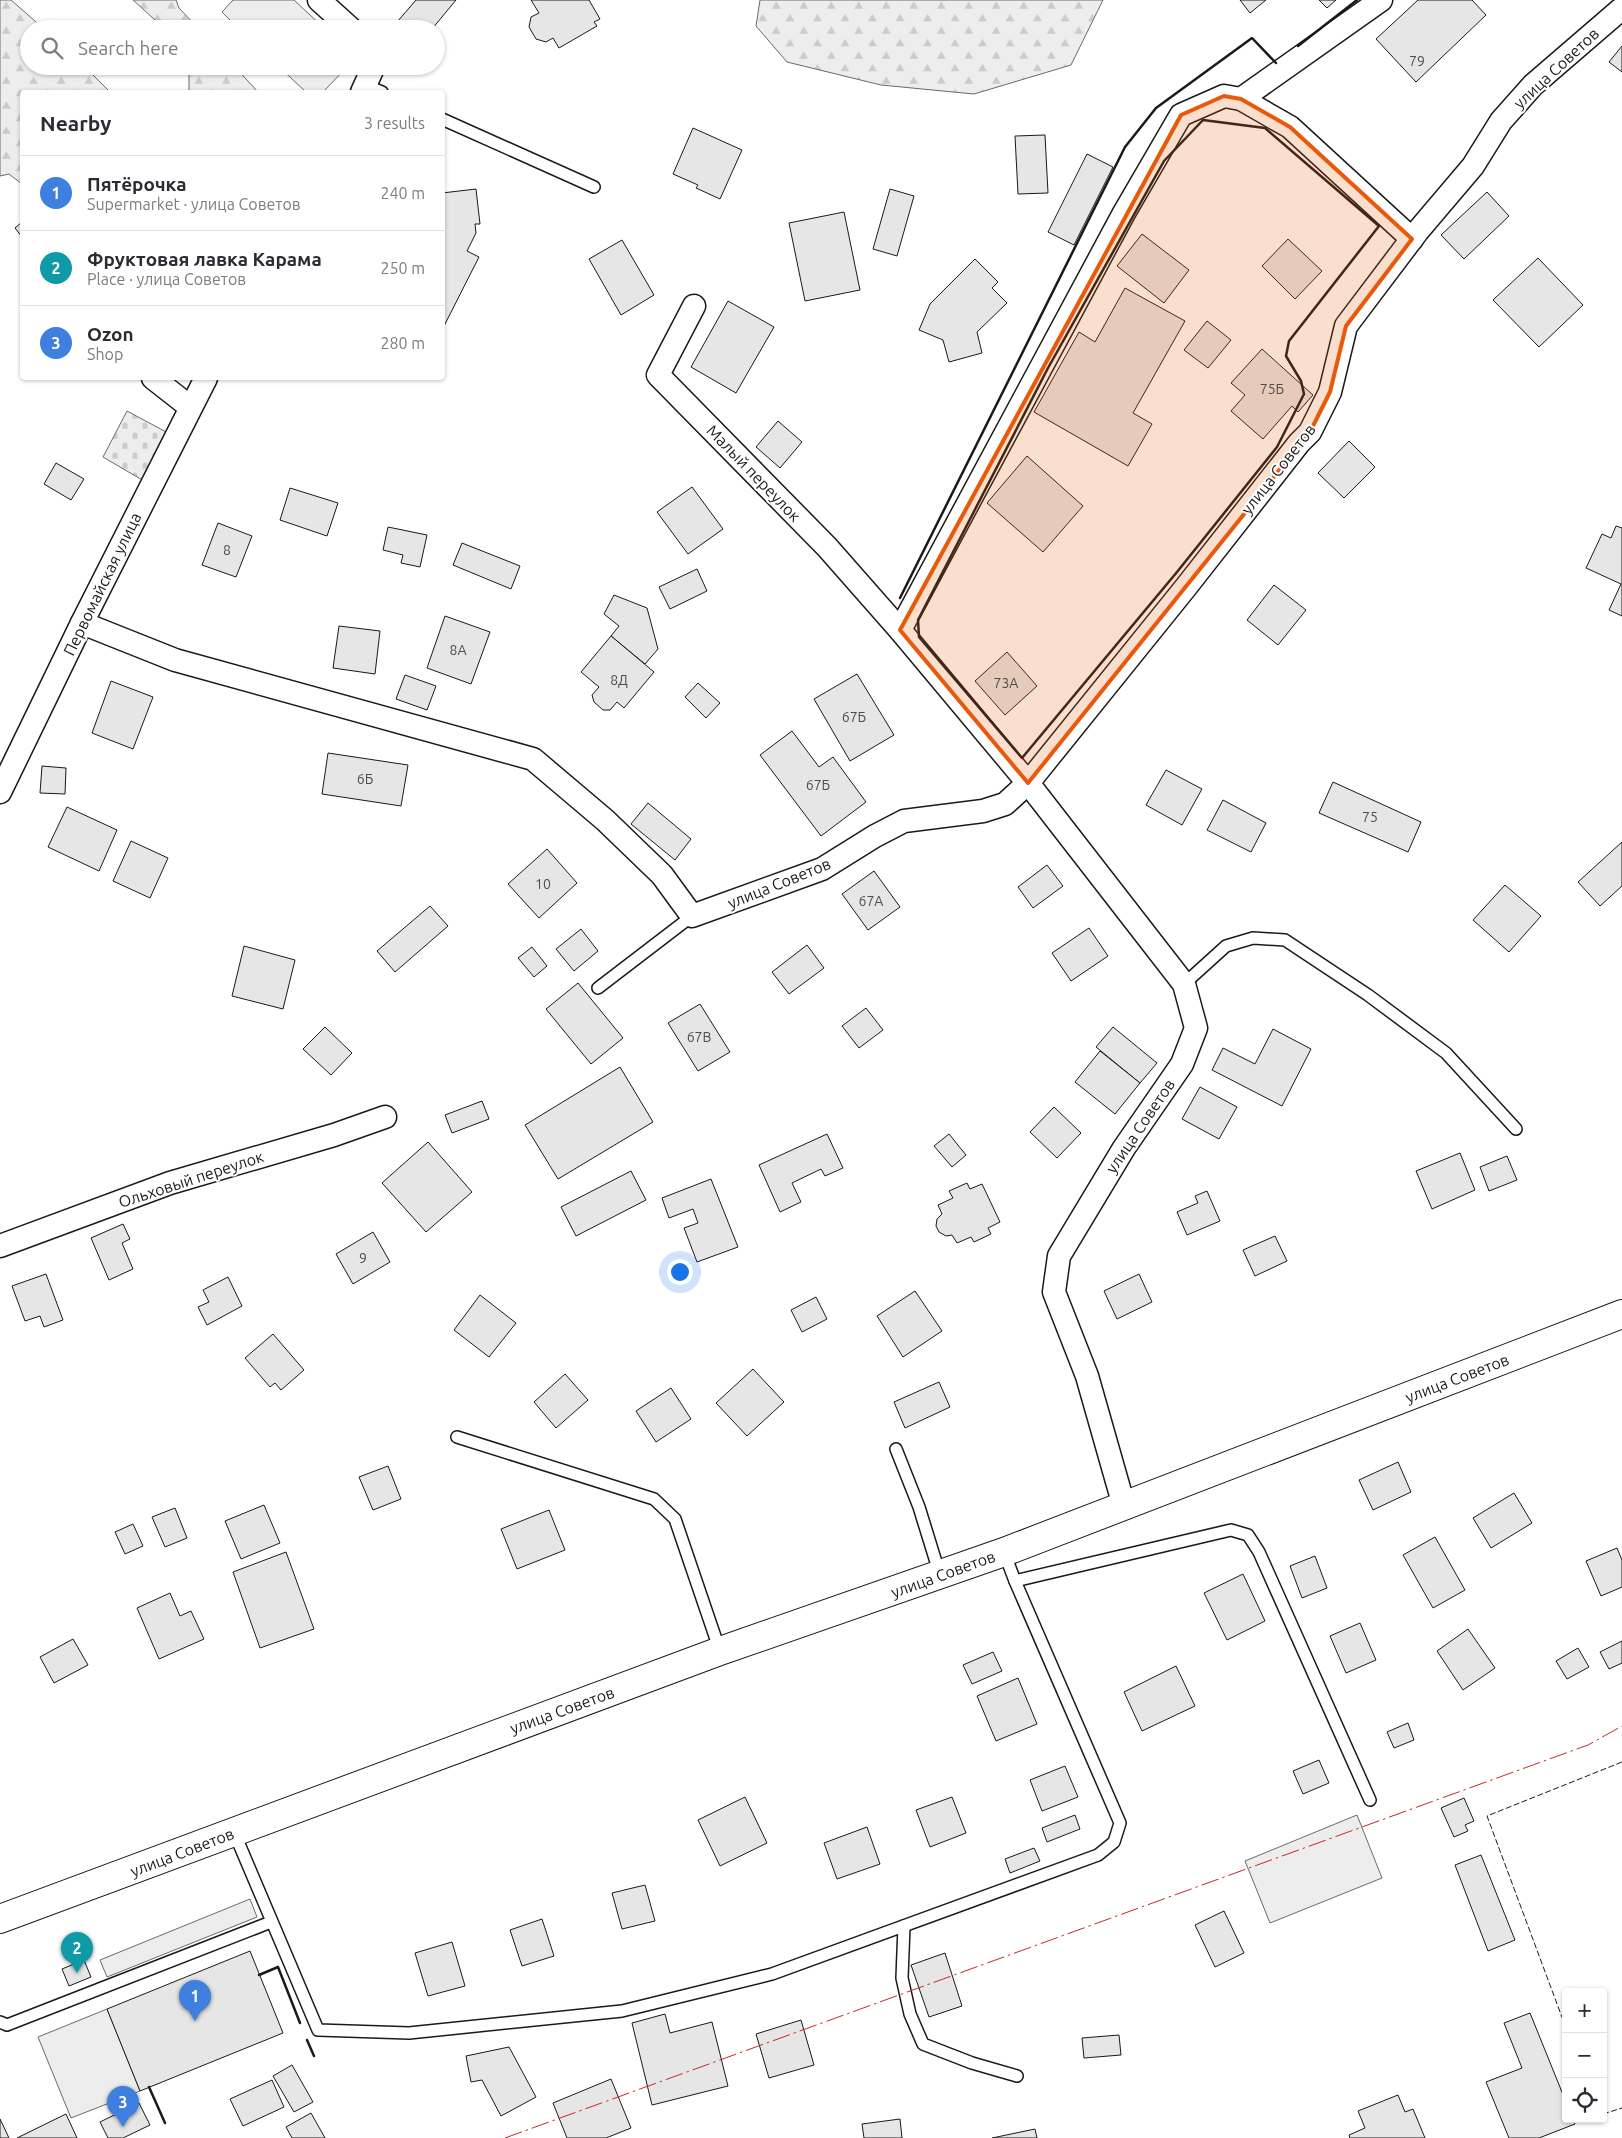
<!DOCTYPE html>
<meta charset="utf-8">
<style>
:root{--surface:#fff;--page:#f7f7f7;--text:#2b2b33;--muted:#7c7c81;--line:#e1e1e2;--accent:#d93025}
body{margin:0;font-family:Ubuntu,sans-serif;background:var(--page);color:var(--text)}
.controls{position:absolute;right:15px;bottom:15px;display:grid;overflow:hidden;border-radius:5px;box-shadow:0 1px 4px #0004}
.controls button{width:45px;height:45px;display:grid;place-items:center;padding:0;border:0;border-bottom:1px solid var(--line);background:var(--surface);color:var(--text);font:25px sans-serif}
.you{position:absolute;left:679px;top:1271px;width:18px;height:18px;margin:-12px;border:4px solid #fff;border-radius:50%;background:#1a73e8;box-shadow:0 0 0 8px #1a73e833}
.badge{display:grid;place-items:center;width:32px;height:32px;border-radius:50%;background:var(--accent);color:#fff;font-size:16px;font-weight:700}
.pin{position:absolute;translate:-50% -41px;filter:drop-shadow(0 1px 2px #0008)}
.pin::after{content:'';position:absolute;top:26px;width:18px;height:15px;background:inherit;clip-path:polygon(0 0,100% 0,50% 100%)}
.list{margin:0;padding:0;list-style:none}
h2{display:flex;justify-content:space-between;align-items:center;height:65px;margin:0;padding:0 20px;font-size:21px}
h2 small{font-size:16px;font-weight:400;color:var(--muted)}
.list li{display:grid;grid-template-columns:32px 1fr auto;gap:15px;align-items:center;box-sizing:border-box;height:75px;padding:0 20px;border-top:1px solid var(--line)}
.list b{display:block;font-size:19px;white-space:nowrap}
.list p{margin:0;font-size:16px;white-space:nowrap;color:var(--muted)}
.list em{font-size:16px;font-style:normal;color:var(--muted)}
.icon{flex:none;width:28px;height:28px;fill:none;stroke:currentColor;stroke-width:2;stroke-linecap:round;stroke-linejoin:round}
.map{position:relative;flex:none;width:1622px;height:2138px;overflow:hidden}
.search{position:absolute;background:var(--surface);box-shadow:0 1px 4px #0004;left:20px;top:20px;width:425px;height:55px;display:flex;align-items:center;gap:12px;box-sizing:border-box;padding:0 18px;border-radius:28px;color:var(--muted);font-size:19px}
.panel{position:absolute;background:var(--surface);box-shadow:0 1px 4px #0004;left:20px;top:90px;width:425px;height:290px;border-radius:5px}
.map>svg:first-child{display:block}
.forest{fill:url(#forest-firs);stroke:#6a6a6a}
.cemetery{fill:url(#cemetery-stones);stroke:#6a6a6a}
.built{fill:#ededed;stroke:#6a6a6a}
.building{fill:#e6e6e6;stroke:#1a1a1a}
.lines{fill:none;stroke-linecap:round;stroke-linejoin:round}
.lane-casing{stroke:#1a1a1a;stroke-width:14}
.street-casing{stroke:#1a1a1a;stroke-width:25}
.secondary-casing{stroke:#1a1a1a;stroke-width:30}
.lane{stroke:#fff;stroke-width:11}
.street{stroke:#fff;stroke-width:22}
.secondary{stroke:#fff;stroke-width:28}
.fence{stroke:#1a1a1a;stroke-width:1;stroke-dasharray:6 2.5;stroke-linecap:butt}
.wall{stroke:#1a1a1a;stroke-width:2.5}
.power{stroke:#c62828;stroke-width:1;stroke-dasharray:18 4 2.5 4;stroke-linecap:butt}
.marked{fill:#e8590c;fill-opacity:0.2;stroke:#e8590c;stroke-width:4;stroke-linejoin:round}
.labels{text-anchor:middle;stroke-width:4;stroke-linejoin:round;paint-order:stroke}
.number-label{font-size:14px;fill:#4d4d4d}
.street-label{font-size:16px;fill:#1a1a1a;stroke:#fff}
</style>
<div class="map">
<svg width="1622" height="2138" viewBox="0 0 1622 2138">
<defs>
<pattern id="forest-firs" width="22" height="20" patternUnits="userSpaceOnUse" patternTransform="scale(1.25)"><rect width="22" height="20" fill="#ededed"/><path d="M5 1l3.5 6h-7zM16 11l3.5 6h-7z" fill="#cbcbcb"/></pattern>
<pattern id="cemetery-stones" width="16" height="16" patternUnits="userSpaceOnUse" patternTransform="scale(1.25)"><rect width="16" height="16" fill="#ededed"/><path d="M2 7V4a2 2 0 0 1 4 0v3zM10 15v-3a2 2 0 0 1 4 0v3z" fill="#cbcbcb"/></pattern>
</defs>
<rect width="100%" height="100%" fill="#fff"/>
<!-- forest -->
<g class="forest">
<path d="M0 0H11L44 29H29V66H84L110 92H22V184L9 174 0 176Z"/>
<path d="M133 0H176L179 8 199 29H165Z"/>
<path d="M760 0H1103L1071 65 974 94 881 85 787 62 756 26Z"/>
<path d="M189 66H234L258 92H189Z"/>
</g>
<!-- cemetery -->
<path class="cemetery" d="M127 411 170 434 144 481 103 457Z"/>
<!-- built -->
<g class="built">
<path d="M233 0H294L325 29H239L222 12Z"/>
<path d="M278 66H348L323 92H306Z"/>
<path d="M1357 1815 1382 1878 1270 1923 1245 1861Z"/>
<path d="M250 1899 257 1917 107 1977 100 1960Z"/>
<path d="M107 2009 140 2091 71 2118 38 2037Z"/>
</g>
<!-- building -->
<g class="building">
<path d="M416 0H456L432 29H391Z"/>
<path d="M531 0H589L600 19 594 22 597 26 559 48 553 38 546 42 536 39 529 27 531 17 539 13Z"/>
<path d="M1240 0H1266L1250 13Z"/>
<path d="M1319 0H1336L1327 8Z"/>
<path d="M1418 0H1472L1486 15 1416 82 1376 39Z"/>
<path d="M1622 46V72L1609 62Z"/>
<path d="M693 128 742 150 720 199 696 188 698 185 673 174Z"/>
<path d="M1045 135 1048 193 1018 194 1015 136Z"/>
<path d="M1087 154 1113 167 1074 245 1048 232Z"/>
<path d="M476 189 480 224H475L476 233 467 251 479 257 443 328 442 193Z"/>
<path d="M890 189 914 196 897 256 873 249Z"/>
<path d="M1487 192 1509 216 1464 259 1441 235Z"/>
<path d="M844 212 860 290 805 301 789 223Z"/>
<path d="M22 222V237L15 228Z"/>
<path d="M1142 234 1189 270 1164 303 1117 266Z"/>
<path d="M1288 239 1322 271 1295 299 1262 266Z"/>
<path d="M622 240 654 295 621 315 589 259Z"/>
<path d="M1538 258 1583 305 1539 347 1493 300Z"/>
<path d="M975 259 998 282 992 288 1007 303 977 332 982 353 949 362 943 340 919 330 930 304Z"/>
<path d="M1125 288 1185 321 1133 413 1152 424 1128 466 1034 412 1079 332 1095 342Z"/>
<path d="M728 301 774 327 736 393 691 367Z"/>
<path d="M1207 321 1231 340 1208 368 1184 350Z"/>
<path d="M1262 349 1313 395 1298 412 1292 406 1263 439 1231 411 1245 395 1231 383Z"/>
<path d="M778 421 802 442 780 468 756 447Z"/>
<path d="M1349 441 1375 467 1344 498 1318 473Z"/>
<path d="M1027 456 1083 506 1043 552 987 503Z"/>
<path d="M56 463 84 479 71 500 44 484Z"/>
<path d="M692 487 723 529 688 554 657 512Z"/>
<path d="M290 488 338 503 327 536 280 520Z"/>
<path d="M218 523 252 536 236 577 202 565Z"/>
<path d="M1616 526 1622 528V616L1609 610 1621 584 1586 568 1602 534 1611 538Z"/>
<path d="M388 527 427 535 420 567 401 563 403 555 383 550Z"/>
<path d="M462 543 520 566 511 589 453 565Z"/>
<path d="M697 569 707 591 670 609 659 587Z"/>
<path d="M1274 585 1306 610 1278 645 1247 620Z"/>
<path d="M614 595 647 608 658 649 645 664 611 636 619 626 604 614Z"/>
<path d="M445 616 490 632 471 684 427 668Z"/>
<path d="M339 626 380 631 375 674 333 668Z"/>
<path d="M611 636 654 672 624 708 617 702 610 710H603L594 702 592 695 599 687 581 672Z"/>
<path d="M1007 652 1037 686 1005 715 975 681Z"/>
<path d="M857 674 894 735 850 761 814 699Z"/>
<path d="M405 675 436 686 427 710 396 699Z"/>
<path d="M111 681 153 697 133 749 92 733Z"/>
<path d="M698 683 720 703 706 718 685 697Z"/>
<path d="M792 731 819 767 833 757 866 802 821 836 760 755Z"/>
<path d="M328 753 408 765 401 806 322 794Z"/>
<path d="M42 766 66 768 65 794 40 793Z"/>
<path d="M1166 770 1202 789 1182 825 1146 805Z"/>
<path d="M1333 782 1421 822 1408 852 1319 813Z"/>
<path d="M1223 800 1266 823 1251 852 1207 830Z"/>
<path d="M648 803 691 839 675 860 631 824Z"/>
<path d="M67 807 117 830 99 871 48 847Z"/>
<path d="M131 841 168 858 150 898 113 881Z"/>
<path d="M1622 842V886L1600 906 1578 882Z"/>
<path d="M547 849 577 883 539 918 508 884Z"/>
<path d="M1047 865 1063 886 1033 908 1018 887Z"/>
<path d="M874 871 900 907 868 930 842 894Z"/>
<path d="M1505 885 1541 916 1509 952 1473 920Z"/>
<path d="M430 906 448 926 395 972 377 951Z"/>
<path d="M1089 928 1108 956 1071 981 1052 953Z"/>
<path d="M581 929 598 951 574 971 556 949Z"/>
<path d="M807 945 824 968 789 994 772 972Z"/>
<path d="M244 946 295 960 283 1009 232 996Z"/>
<path d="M532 947 547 966 534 977 518 958Z"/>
<path d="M578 983 623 1038 591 1064 546 1009Z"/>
<path d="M700 1004 730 1052 698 1071 668 1023Z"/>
<path d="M866 1008 883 1030 859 1048 842 1026Z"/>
<path d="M325 1027 352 1053 331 1075 303 1049Z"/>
<path d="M1113 1027 1157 1063 1140 1083 1096 1047Z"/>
<path d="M1273 1029 1311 1049 1282 1106 1212 1070 1223 1048 1255 1064Z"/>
<path d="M1100 1051 1140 1083 1115 1114 1075 1082Z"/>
<path d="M620 1067 653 1122 558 1179 525 1125Z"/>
<path d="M1200 1087 1237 1107 1219 1139 1182 1119Z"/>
<path d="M482 1101 489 1119 452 1133 445 1115Z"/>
<path d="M1054 1107 1081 1133 1057 1158 1030 1132Z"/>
<path d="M827 1134 843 1168 825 1176 821 1169 792 1183 801 1202 780 1212 759 1165Z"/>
<path d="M949 1134 966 1155 952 1167 934 1146Z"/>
<path d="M428 1142 472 1192 426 1232 382 1183Z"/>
<path d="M1460 1153 1475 1190 1432 1209 1416 1171Z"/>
<path d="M1507 1156 1517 1180 1489 1191 1480 1167Z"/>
<path d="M631 1171 646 1200 576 1236 561 1207Z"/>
<path d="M711 1179 738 1247 697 1262 684 1228 698 1223 693 1209 669 1218 662 1198Z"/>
<path d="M967 1183 970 1189 982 1184 1000 1222 988 1228 991 1234 974 1242 971 1237 957 1243 952 1235 946 1236 939 1232 936 1226 937 1219 942 1214 938 1205 953 1198 949 1191Z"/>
<path d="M1207 1191 1220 1221 1187 1235 1177 1212 1198 1203 1195 1196Z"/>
<path d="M123 1224 130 1239 122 1243 133 1269 109 1280 91 1238Z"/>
<path d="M373 1232 390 1262 353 1284 336 1254Z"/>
<path d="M1275 1236 1287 1261 1255 1276 1243 1250Z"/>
<path d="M46 1274 63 1320 44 1327 40 1316 25 1321 12 1286Z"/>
<path d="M1139 1274 1152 1302 1117 1319 1104 1291Z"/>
<path d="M228 1277 242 1306 207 1325 198 1307 209 1302 203 1290Z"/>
<path d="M915 1291 942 1331 903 1357 877 1316Z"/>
<path d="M480 1295 516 1323 489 1357 454 1330Z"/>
<path d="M816 1297 827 1319 802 1332 791 1310Z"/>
<path d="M273 1334 304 1370 281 1390 275 1383 270 1387 245 1358Z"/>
<path d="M753 1369 784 1402 747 1436 716 1403Z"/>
<path d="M565 1374 588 1400 556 1428 534 1402Z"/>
<path d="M939 1382 950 1407 905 1428 894 1402Z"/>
<path d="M671 1388 691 1419 656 1442 636 1411Z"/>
<path d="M1398 1462 1411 1492 1373 1510 1359 1480Z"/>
<path d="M388 1466 401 1499 373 1510 359 1477Z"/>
<path d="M1514 1493 1532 1523 1491 1548 1473 1518Z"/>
<path d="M264 1505 280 1543 241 1559 225 1521Z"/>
<path d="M175 1508 187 1538 165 1547 152 1517Z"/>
<path d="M549 1510 565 1550 517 1569 501 1529Z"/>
<path d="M133 1524 143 1546 125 1554 115 1532Z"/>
<path d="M1435 1537 1465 1590 1433 1608 1403 1555Z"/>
<path d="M1617 1548 1622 1560V1587L1601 1596 1586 1561Z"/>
<path d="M286 1552 314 1629 260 1648 233 1572Z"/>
<path d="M1315 1556 1327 1588 1302 1598 1290 1566Z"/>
<path d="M1243 1574 1265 1621 1227 1640 1204 1593Z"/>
<path d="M170 1593 180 1616 191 1611 204 1639 159 1659 137 1608Z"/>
<path d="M1360 1623 1376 1660 1346 1673 1330 1636Z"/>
<path d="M1468 1629 1495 1668 1463 1690 1437 1651Z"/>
<path d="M73 1639 88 1665 54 1683 40 1657Z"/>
<path d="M1622 1641V1663L1609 1669 1600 1652Z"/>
<path d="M1578 1648 1589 1667 1567 1679 1556 1661Z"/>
<path d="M993 1652 1002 1671 972 1684 963 1665Z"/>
<path d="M1176 1666 1195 1706 1142 1731 1124 1692Z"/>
<path d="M1018 1678 1037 1724 996 1741 977 1696Z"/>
<path d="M1408 1723 1414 1740 1394 1748 1387 1732Z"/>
<path d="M1319 1760 1329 1783 1303 1794 1293 1771Z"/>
<path d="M1065 1766 1078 1797 1042 1811 1030 1780Z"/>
<path d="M745 1797 767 1843 720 1866 698 1820Z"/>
<path d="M952 1797 966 1833 930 1847 916 1810Z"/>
<path d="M1464 1798 1474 1821 1465 1825 1468 1831 1454 1837 1441 1808Z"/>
<path d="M1075 1815 1080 1829 1047 1842 1042 1828Z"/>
<path d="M867 1827 880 1864 837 1879 824 1843Z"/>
<path d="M1034 1848 1040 1861 1010 1873 1005 1859Z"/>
<path d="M1481 1855 1515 1940 1488 1951 1455 1865Z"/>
<path d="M645 1885 655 1921 622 1929 612 1893Z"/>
<path d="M1224 1911 1244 1953 1215 1967 1195 1925Z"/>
<path d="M542 1919 554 1956 522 1966 510 1930Z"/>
<path d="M452 1942 465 1986 428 1996 415 1953Z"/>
<path d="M250 1951 283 2033 140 2091 107 2009Z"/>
<path d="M945 1953 962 2006 929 2017 911 1965Z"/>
<path d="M84 1960 91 1977 69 1986 62 1969Z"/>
<path d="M1530 2013 1566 2102V2119H1573L1575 2124 1539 2138H1509L1486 2082 1522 2068 1504 2023Z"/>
<path d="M665 2014 670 2033 712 2022 728 2086 652 2105 632 2023Z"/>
<path d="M801 2020 814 2065 769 2078 756 2034Z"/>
<path d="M1119 2035 1121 2055 1084 2058 1082 2038Z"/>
<path d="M509 2047 536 2097 501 2116 482 2080 471 2082 466 2056Z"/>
<path d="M292 2065 313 2102 294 2112 273 2076Z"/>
<path d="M611 2079 631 2128 606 2138H567L553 2103Z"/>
<path d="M272 2080 284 2107 243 2126 230 2099Z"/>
<path d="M1398 2095 1405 2112 1413 2109 1425 2138H1350L1349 2135 1365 2128 1358 2111Z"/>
<path d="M139 2103 150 2125 123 2138H108L100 2122Z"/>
<path d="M311 2113 325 2138H292L286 2127Z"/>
<path d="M66 2114 77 2138H17Z"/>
<path d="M0 2119 9 2138H0Z"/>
<path d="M900 2119 902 2138H864L862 2124Z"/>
<path d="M1035 2129 1037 2138H992Z"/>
</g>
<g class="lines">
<defs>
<g id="lane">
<path d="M365 85 382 92"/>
<path d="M442 119 594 187"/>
<path d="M1184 984 1226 946 1253 938 1285 940 1368 995 1446 1053 1516 1129"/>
<path d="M598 988 692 916"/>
<path d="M457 1437 654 1499 675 1519 720 1651"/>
<path d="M896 1449 919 1507 940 1575"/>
<path d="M1015 1581 1231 1530 1248 1535 1259 1552 1370 1800"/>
<path d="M234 1832 318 2030 409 2033 622 2011 772 1974 1098 1855 1114 1842 1120 1823 1015 1581 1004 1552"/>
<path d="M904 1926 902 1978 910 2014 923 2044 972 2063 1017 2076"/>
<path d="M0 2022 7 2025 271 1922"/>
</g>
<g id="street">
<path d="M319 0 351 29"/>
<path d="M362 92 373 68 372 66"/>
<path d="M1241 99 1381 0"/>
<path d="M694 306 658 375 827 547 900 630"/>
<path d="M153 378 190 407"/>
<path d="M82 623 175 660 533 759 605 820 662 875 692 916 822 869 875 836 904 821 983 811 1005 804 1028 783 1186 587 1299 443 1310 432 1330 392 1346 326 1417 232 1473 166 1501 121 1533 85 1620 10"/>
<path d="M0 792 82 623 206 378"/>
<path d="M0 1246 170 1183 334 1135 385 1117"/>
<path d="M1124 1506 1087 1376 1054 1292 1059 1256 1124 1148 1182 1064 1196 1028 1184 984 1028 783 900 630 1124 213 1181 115 1224 96 1241 99 1290 127 1412 239"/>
</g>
<path id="secondary" d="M0 1919 720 1651 1004 1552 1622 1314"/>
</defs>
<!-- lane casing -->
<use href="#lane" class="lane-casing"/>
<!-- street casing -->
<use href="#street" class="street-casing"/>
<!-- secondary casing -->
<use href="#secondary" class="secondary-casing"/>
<!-- lane -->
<use href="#lane" class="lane"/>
<!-- street -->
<use href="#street" class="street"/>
<!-- secondary -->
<use href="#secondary" class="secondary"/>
<!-- fence -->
<g class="fence">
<path d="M1566 2028 1487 1816 1622 1762"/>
<path d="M1603 2114 1622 2108"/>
</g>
<!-- wall -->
<g class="wall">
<path d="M1298 46 1357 0"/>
<path d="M1203 120 1265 128 1379 226 1289 341 1286 356 1301 381 1304 394 1277 447 1177 572 1022 758 919 637 918 620 1048 368 1164 161Z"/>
<path d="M900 598 1125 147 1156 108 1252 38 1276 63"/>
<path d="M259 1975 278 1967 300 2023"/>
<path d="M307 2040 314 2056"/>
<path d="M149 2087 165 2123"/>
</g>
<!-- power -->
<path class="power" d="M505 2138 1588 1745 1622 1726"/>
</g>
<!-- marked area -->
<path class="marked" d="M1224 96 1241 99 1290 127 1412 239 1346 326 1330 392 1310 432 1028 783 900 630 1181 115Z"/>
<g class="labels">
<!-- number labels -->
<g class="number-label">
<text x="1417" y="66">79</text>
<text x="1272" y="394">75Б</text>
<text x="227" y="555">8</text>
<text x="458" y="655">8А</text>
<text x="619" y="685">8Д</text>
<text x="1006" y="688">73А</text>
<text x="854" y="722">67Б</text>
<text x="365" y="784">6Б</text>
<text x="818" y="790">67Б</text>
<text x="1370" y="822">75</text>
<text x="543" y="889">10</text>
<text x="871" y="906">67А</text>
<text x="699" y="1042">67В</text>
<text x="363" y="1263">9</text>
</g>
<!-- street labels -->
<g class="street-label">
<text transform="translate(1556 68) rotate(-43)" y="6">улица Советов</text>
<text transform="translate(1278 469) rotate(-52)" y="6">улица Советов</text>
<text transform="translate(754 473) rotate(46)" y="6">Малый переулок</text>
<text transform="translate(102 584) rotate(-64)" y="6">Первомайская улица</text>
<text transform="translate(779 883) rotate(-22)" y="6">улица Советов</text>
<text transform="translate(1140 1126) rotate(-56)" y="6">улица Советов</text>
<text transform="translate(191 1179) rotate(-18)" y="6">Ольховый переулок</text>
<text transform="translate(1457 1378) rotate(-21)" y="6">улица Советов</text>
<text transform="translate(943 1574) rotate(-20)" y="6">улица Советов</text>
<text transform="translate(562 1710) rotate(-20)" y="6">улица Советов</text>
<text transform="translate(182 1852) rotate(-21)" y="6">улица Советов</text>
</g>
</g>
</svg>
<div class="controls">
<button>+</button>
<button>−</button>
<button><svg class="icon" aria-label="locate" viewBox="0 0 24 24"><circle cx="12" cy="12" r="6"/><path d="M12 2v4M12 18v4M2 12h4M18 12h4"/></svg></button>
</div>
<div class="you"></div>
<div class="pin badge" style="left:195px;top:2021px;background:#3f7fe0">1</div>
<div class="pin badge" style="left:77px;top:1973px;background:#0f9aa8">2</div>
<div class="pin badge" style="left:123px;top:2127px;background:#3f7fe0">3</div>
<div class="search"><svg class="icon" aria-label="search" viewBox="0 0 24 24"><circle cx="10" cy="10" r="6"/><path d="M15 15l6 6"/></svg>Search here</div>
<section class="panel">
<h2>Nearby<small>3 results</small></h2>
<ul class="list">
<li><span class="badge" style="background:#3f7fe0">1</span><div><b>Пятёрочка</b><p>Supermarket · улица Советов</p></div><em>240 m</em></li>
<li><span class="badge" style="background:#0f9aa8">2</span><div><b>Фруктовая лавка Карама</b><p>Place · улица Советов</p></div><em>250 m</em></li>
<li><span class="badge" style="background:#3f7fe0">3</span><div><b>Ozon</b><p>Shop</p></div><em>280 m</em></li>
</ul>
</section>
</div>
